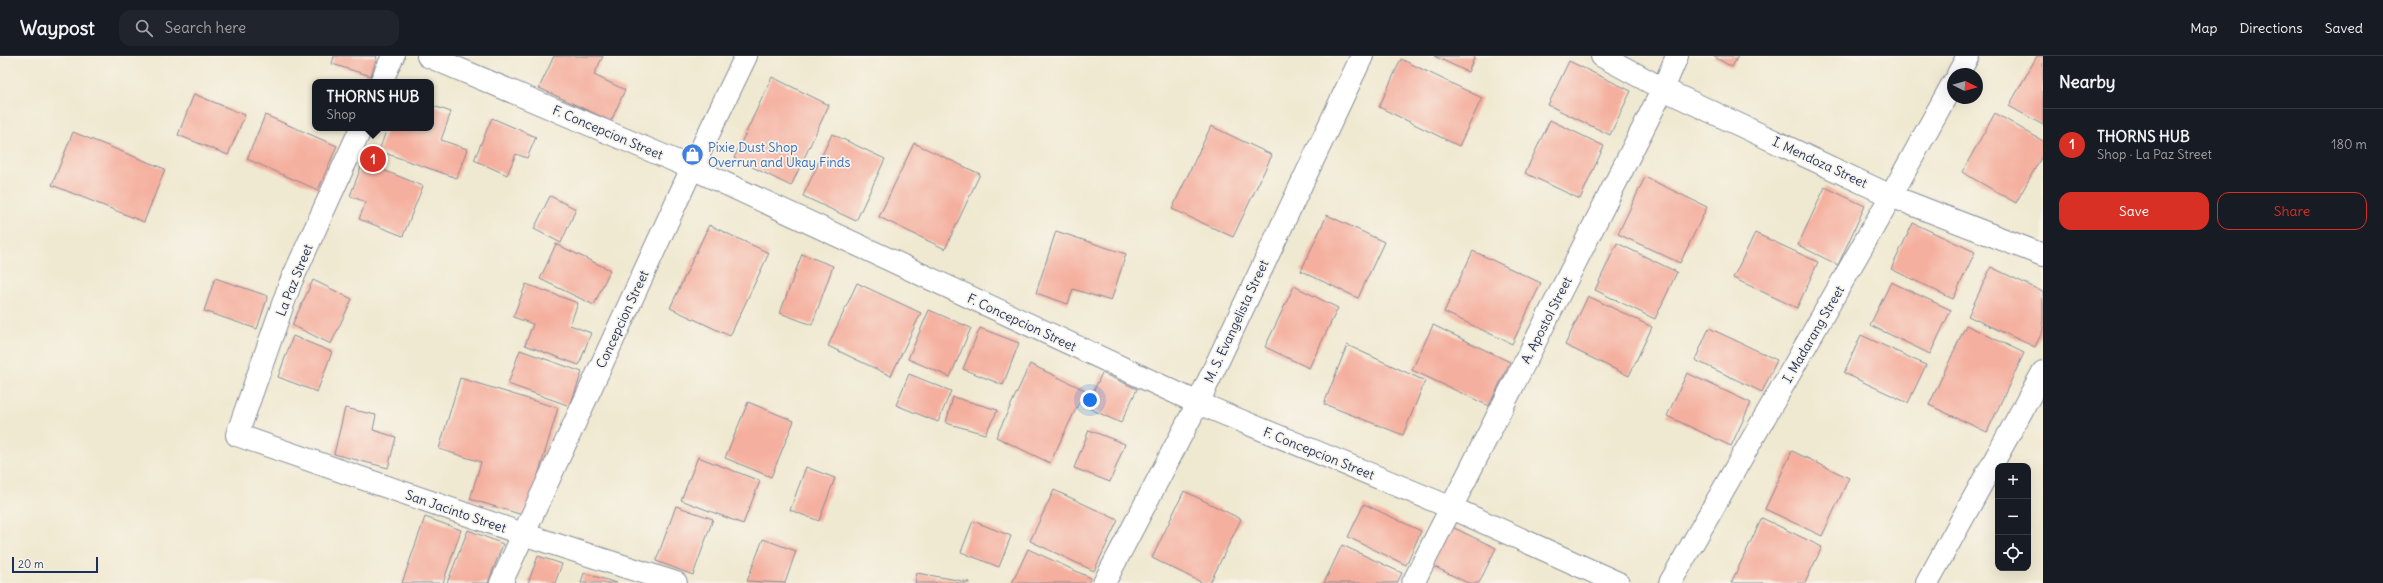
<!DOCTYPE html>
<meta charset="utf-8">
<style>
:root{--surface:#171b24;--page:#20242c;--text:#f1f3f6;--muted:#9ea1a6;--line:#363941;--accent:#d93025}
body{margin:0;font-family:Delius,sans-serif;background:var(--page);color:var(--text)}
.controls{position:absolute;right:12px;bottom:12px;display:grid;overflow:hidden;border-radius:8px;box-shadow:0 4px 16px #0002}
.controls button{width:36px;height:36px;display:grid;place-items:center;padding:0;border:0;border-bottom:1px solid var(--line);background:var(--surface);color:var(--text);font:20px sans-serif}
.compass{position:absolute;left:1947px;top:12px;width:36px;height:36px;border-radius:50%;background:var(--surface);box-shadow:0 4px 16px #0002;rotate:96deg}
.scale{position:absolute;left:12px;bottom:10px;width:86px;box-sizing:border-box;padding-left:4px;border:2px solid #1b2f5e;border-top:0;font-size:11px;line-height:14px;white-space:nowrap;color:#1b2f5e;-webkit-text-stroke:3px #f7f3e8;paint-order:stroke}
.you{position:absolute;left:1090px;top:344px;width:14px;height:14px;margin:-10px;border:3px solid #fff;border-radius:50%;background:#1a73e8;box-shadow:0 0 0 6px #1a73e833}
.badge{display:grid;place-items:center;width:26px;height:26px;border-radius:50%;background:var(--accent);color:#fff;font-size:13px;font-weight:700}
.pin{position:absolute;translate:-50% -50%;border:2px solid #fff;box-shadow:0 1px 4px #0006}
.popup{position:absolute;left:312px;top:23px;width:122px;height:52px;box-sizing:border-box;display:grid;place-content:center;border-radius:8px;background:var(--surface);filter:drop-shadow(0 1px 3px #0005);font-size:13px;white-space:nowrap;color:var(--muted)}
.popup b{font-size:15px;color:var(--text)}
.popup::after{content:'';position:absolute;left:50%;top:100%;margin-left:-8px;border:8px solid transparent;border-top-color:var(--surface)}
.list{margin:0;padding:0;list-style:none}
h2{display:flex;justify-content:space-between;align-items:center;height:52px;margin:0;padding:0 16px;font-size:17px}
h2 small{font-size:13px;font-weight:400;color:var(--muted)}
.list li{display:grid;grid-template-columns:26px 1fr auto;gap:12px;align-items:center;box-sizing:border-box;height:72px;padding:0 16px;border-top:1px solid var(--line)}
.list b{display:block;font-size:15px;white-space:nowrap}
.list p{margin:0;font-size:13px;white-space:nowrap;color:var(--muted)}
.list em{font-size:13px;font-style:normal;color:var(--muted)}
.actions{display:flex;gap:8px;padding:12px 16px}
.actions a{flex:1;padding:9px 0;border:1px solid var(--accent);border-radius:12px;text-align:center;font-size:14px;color:var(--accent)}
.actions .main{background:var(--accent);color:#fff}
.icon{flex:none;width:22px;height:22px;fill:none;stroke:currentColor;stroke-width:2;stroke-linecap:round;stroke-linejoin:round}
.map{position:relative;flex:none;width:2043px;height:527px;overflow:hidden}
header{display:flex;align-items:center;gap:24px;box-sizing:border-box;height:56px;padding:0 20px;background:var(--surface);border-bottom:1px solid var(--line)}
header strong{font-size:19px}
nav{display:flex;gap:22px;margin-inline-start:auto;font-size:14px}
.search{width:280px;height:36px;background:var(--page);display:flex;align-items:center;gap:10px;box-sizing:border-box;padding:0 14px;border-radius:12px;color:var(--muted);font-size:15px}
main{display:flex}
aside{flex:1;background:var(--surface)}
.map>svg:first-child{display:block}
.building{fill:#f5af9e}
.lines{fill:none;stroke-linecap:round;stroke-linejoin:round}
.minor-casing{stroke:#868c98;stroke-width:24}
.major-casing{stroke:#868c98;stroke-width:24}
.minor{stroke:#fff;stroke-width:22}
.major{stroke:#fff;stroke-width:22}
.labels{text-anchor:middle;stroke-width:3.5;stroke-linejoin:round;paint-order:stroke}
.street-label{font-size:13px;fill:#1b2f5e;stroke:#f7f3e8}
.shop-label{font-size:13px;fill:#366cbe;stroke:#f7f3e8;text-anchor:start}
</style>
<header>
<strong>Waypost</strong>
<div class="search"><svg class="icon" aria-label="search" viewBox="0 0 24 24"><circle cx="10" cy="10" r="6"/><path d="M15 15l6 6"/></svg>Search here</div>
<nav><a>Map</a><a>Directions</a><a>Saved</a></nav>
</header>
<main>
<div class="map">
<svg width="2043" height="527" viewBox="0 0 2043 527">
<rect width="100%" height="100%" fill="#f7f3e8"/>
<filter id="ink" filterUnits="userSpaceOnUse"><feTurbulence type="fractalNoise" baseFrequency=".025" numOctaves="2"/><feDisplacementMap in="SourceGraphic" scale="8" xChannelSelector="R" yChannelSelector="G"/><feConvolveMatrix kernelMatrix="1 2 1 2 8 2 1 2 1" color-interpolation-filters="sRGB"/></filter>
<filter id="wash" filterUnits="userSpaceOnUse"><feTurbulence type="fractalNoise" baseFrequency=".012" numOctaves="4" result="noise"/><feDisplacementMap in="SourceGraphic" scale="16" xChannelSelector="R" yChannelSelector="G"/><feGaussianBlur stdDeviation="0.9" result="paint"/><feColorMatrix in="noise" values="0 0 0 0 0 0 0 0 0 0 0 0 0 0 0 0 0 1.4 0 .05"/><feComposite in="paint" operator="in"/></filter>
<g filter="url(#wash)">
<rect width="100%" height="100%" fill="#f0e9d1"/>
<g id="blocks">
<!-- building -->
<g class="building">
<path d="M334 0H377L371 20 332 8Z"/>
<path d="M554 0H603L594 19 625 34 611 65 539 32Z"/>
<path d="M1434 0H1475L1468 16Z"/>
<path d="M1713 0H1738L1732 11Z"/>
<path d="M2037 0H2043V69L2009 50Z"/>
<path d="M1401 3 1482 42 1459 90 1379 51Z"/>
<path d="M1569 5 1631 35 1610 79 1548 49Z"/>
<path d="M772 21 829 49 791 130 734 102Z"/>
<path d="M194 38 245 59 228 99 178 79Z"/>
<path d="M431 49 451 56 441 84 467 93 457 122 379 95 387 72H431Z"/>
<path d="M1995 57 2043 85V98L2016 147 1962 116Z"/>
<path d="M265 59 337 90 318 134 247 103Z"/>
<path d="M492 62 536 81 527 102 516 98 507 119 474 104Z"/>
<path d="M1550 64 1604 90 1580 143 1525 117Z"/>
<path d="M1211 70 1272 99 1233 181 1172 153Z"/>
<path d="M73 76 165 113 144 166 52 129Z"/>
<path d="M832 78 885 103 856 165 803 140Z"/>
<path d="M914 87 980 118 945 193 879 161Z"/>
<path d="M363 106 423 130 403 180 359 163 366 146 350 140Z"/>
<path d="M1645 121 1707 151 1680 207 1618 178Z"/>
<path d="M1825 131 1865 150 1838 209 1798 189Z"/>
<path d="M550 140 576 153 561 187 534 173Z"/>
<path d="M1327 159 1384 186 1358 242 1301 215Z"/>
<path d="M1913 167 1975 196 1953 243 1891 213Z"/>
<path d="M709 169 769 197 730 280 670 252Z"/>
<path d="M1056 175 1126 198 1111 245 1073 233 1068 248 1036 237Z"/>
<path d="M1755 177 1818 206 1797 252 1733 222Z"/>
<path d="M1617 187 1677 216 1655 263 1595 234Z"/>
<path d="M556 188 610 214 594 249 540 223Z"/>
<path d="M1473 195 1541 227 1512 288 1444 256Z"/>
<path d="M802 198 833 210 812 269 780 257Z"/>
<path d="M1991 211 2043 236V274L2035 291 1968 260Z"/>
<path d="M215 222 268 240 257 273 204 255Z"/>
<path d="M313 224 352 243 331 288 292 269Z"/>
<path d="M1891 226 1951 254 1930 298 1870 269Z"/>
<path d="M857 227 921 257 891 320 828 290Z"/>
<path d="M526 228 578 247 570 269 591 277 579 309 525 289 533 268 513 261Z"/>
<path d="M1294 230 1338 252 1309 312 1265 291Z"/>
<path d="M1588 240 1652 271 1629 320 1565 289Z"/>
<path d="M929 254 971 272 950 321 908 303Z"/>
<path d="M1433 269 1510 306 1489 350 1412 314Z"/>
<path d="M1966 269 2024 297 1987 376 1929 349Z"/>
<path d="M980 272 1019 287 1003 329 963 313Z"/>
<path d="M1709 272 1777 304 1762 336 1695 304Z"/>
<path d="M1861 279 1926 309 1908 347 1844 317Z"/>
<path d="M293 280 332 296 317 336 278 321Z"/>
<path d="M1347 289 1425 325 1403 379 1324 348Z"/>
<path d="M520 294 582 316 570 350 508 328Z"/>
<path d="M1030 308 1085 334 1050 407 996 381Z"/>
<path d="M1102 317 1137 333 1121 367 1086 351Z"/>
<path d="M1687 317 1751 347 1731 390 1667 360Z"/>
<path d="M909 318 951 335 938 366 896 349Z"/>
<path d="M460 322 558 352 526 460 470 443 481 406 439 393Z"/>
<path d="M953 341 998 354 985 378 946 367Z"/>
<path d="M748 346 794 365 771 421 725 402Z"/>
<path d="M345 352 376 359 373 374 396 381 388 412 334 398Z"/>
<path d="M1089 374 1125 388 1110 426 1074 412Z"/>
<path d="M1792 395 1849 422 1822 480 1765 453Z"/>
<path d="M698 401 760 425 743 468 681 444Z"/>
<path d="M806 411 835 422 819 465 790 454Z"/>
<path d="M1054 434 1118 464 1094 515 1030 485Z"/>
<path d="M1184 435 1241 463 1210 527H1203L1152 502Z"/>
<path d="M1364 448 1421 475 1406 509 1348 481Z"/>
<path d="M676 450 713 463 693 519 656 505Z"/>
<path d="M425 461 461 474 443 527H402Z"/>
<path d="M1762 462 1822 491 1805 527H1731Z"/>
<path d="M973 465 1011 480 999 511 961 496Z"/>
<path d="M1450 470 1496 492 1479 527H1468L1431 509Z"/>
<path d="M468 474 503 488 488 527H447Z"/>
<path d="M763 483 796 495 785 527 747 525Z"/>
<path d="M1342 489 1402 517 1397 527H1324Z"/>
<path d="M1028 493 1091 522 1088 527H1012Z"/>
<path d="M538 500 562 508 555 527H528Z"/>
<path d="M584 517 617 527H581Z"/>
<path d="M917 517 969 526V527H915Z"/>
</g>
</g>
</g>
<g filter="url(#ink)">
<use href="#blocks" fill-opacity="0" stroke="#868c98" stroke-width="1"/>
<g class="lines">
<defs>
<g id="minor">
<path d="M428 0 692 112 1198 347 1452 452 1618 527"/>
<path d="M1602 0 1663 33 1891 140 2043 199"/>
<path d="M1958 18 1968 0"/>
<path d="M381 26 393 0"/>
<path d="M361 72 290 228 237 379 523 478 676 527"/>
<path d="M501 527 692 112 746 0"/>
<path d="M1104 527 1198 347 1362 0"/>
<path d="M1413 527 1663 33 1677 0"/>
<path d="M1670 527 1891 140 1953 27"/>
</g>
<path id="major" d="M1927 527 2043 316"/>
</defs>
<!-- minor casing -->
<use href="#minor" class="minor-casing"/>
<!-- major casing -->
<use href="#major" class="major-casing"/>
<!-- minor -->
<use href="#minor" class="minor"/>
<!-- major -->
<use href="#major" class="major"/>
</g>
</g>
<!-- icons -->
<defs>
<symbol id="shop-disc" viewBox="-11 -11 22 22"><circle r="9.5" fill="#3f7fe0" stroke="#f7f3e8"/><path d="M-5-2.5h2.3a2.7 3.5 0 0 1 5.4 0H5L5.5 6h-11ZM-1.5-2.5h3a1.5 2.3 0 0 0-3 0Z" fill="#fff"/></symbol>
</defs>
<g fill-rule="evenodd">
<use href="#shop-disc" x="680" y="86" width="25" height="25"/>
</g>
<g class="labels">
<!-- street labels -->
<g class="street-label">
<text transform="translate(608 76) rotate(23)" y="5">F. Concepcion Street</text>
<text transform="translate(1820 106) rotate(25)" y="5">I. Mendoza Street</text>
<text transform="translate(294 224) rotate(-68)" y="5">La Paz Street</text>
<text transform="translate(622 263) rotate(-65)" y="5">Concepcion Street</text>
<text transform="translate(1546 264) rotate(-63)" y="5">A. Apostol Street</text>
<text transform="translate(1236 265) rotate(-65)" y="5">M. S. Evangelista Street</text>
<text transform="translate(1022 266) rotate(25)" y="5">F. Concepcion Street</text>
<text transform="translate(1813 278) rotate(-60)" y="5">I. Madarang Street</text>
<text transform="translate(1319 397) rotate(22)" y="5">F. Concepcion Street</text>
<text transform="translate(456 455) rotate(19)" y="5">San Jacinto Street</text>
</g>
<!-- shop labels -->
<g class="shop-label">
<text x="708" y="96">Pixie Dust Shop<tspan x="708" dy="15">Overrun and Ukay Finds</tspan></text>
</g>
</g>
</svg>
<div class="controls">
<button>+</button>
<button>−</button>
<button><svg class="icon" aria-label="locate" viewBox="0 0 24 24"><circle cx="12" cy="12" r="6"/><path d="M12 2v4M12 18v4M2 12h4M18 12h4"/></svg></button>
</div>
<svg class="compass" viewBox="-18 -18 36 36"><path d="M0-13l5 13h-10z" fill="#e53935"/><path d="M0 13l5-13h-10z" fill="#9ea1a6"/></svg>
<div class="scale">20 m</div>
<div class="you"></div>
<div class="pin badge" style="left:373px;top:103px">1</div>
<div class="popup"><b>THORNS HUB</b>Shop</div>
</div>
<aside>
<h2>Nearby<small></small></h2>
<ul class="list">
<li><span class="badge">1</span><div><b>THORNS HUB</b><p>Shop · La Paz Street</p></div><em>180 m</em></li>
</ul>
<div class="actions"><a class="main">Save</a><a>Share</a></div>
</aside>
</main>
